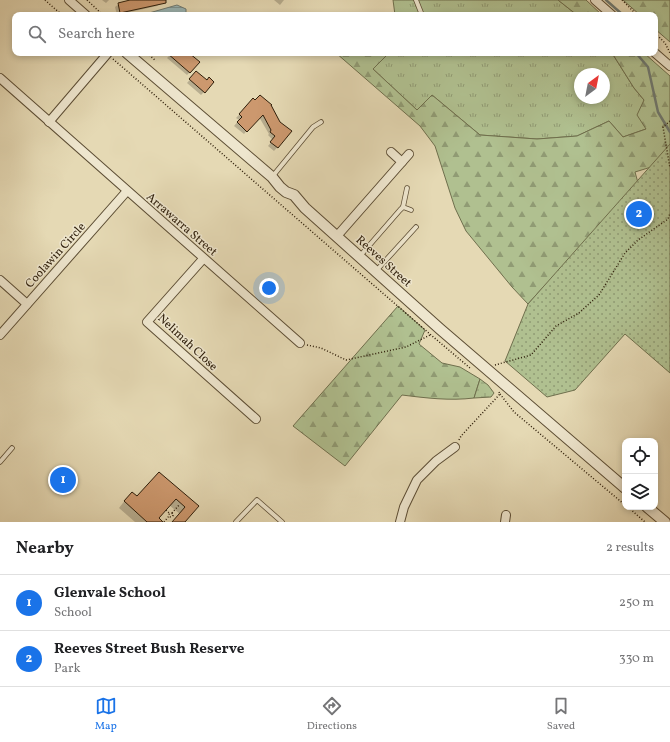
<!DOCTYPE html>
<style>
:root{--surface:#fff;--page:#f6f6f6;--text:#202124;--muted:#757577;--line:#e0e0e0;--accent:#1a73e8}
body{margin:0;font-family:Vollkorn,serif;background:var(--page);color:var(--text)}
.controls{position:absolute;right:12px;bottom:12px;display:grid;overflow:hidden;border-radius:8px;box-shadow:0 2px 6px #0003}
.controls button{width:36px;height:36px;display:grid;place-items:center;padding:0;border:0;border-bottom:1px solid var(--line);background:var(--surface);color:var(--text);font:20px sans-serif}
.compass{position:absolute;left:574px;top:68px;width:36px;height:36px;border-radius:50%;background:var(--surface);box-shadow:0 2px 6px #0003;rotate:32deg}
.you{position:absolute;left:269px;top:288px;width:14px;height:14px;margin:-10px;border:3px solid #fff;border-radius:50%;background:#1a73e8;box-shadow:0 0 0 6px #1a73e833}
.badge{display:grid;place-items:center;width:26px;height:26px;border-radius:50%;background:var(--accent);color:#fff;font-size:13px;font-weight:700}
.pin{position:absolute;translate:-50% -50%;border:2px solid #fff;box-shadow:0 1px 4px #0006}
.list{margin:0;padding:0;list-style:none}
h2{display:flex;justify-content:space-between;align-items:center;height:52px;margin:0;padding:0 16px;font-size:17px}
h2 small{font-size:13px;font-weight:400;color:var(--muted)}
.list li{display:grid;grid-template-columns:26px 1fr auto;gap:12px;align-items:center;box-sizing:border-box;height:56px;padding:0 16px;border-top:1px solid var(--line)}
.list b{display:block;font-size:15px;white-space:nowrap}
.list p{margin:0;font-size:13px;white-space:nowrap;color:var(--muted)}
.list em{font-size:13px;font-style:normal;color:var(--muted)}
.icon{flex:none;width:22px;height:22px;fill:none;stroke:currentColor;stroke-width:2;stroke-linecap:round;stroke-linejoin:round}
.map{position:relative;flex:none;width:670px;height:522px;overflow:hidden}
.search{position:absolute;background:var(--surface);box-shadow:0 2px 6px #0003;left:12px;right:12px;top:12px;height:44px;display:flex;align-items:center;gap:10px;box-sizing:border-box;padding:0 14px;border-radius:8px;color:var(--muted);font-size:15px}
.sheet{height:164px;background:var(--surface)}
nav{display:flex;justify-content:space-around;align-items:center;box-sizing:border-box;height:56px;border-top:1px solid var(--line);background:var(--surface);font-size:11px;color:var(--muted)}
nav a{display:grid;justify-items:center;gap:2px}
nav .on{color:var(--accent)}
.map>svg:first-child{display:block}
.grass{fill:url(#grass-tufts);stroke:#6f6f4d;fill-rule:evenodd}
.forest{fill:url(#forest-firs);stroke:#6f6f4d}
.wetland{fill:url(#wetland-marsh);stroke:#6f6f4d}
.park{fill:url(#park-dots);stroke:#6f6f4d}
.water{fill:url(#water-rules);stroke:#6f7a72}
.shadow{fill:#0003}
.lines{fill:none;stroke-linecap:round;stroke-linejoin:round}
.stream{stroke:#6f7a72;stroke-width:2.5}
.building{fill:#cc986e;stroke:#2e1e0a}
.service-casing{stroke:#5c4d34;stroke-width:5.5}
.minor-casing{stroke:#5c4d34;stroke-width:10}
.tertiary-casing{stroke:#5c4d34;stroke-width:12}
.path{stroke:#2e1e0a;stroke-width:1.5;stroke-dasharray:1 2;stroke-linecap:butt}
.service{stroke:#eee6ce;stroke-width:4}
.minor{stroke:#eee6ce;stroke-width:8}
.tertiary{stroke:#eee6ce;stroke-width:10}
.labels{text-anchor:middle;stroke-width:3;stroke-linejoin:round;paint-order:stroke}
.street-label{font-size:12px;fill:#2e1e0a;stroke:#eee6ce}
</style>
<div class="map">
<svg width="670" height="522" viewBox="0 0 670 522">
<defs>
<pattern id="grass-tufts" width="24" height="20" patternUnits="userSpaceOnUse"><rect width="24" height="20" fill="#b0c090"/><path d="M3 7l-1-3M5 7V3M7 7l1-3M15 17l-1-3M17 17v-4M19 17l1-3" fill="none" stroke="#909b74"/></pattern>
<pattern id="forest-firs" width="22" height="20" patternUnits="userSpaceOnUse"><rect width="22" height="20" fill="#b0c090"/><path d="M5 1l3.5 6h-7zM16 11l3.5 6h-7z" fill="#909b74"/></pattern>
<pattern id="wetland-marsh" width="20" height="14" patternUnits="userSpaceOnUse"><rect width="20" height="14" fill="#b0c090"/><path d="M1 5h8M5 5V1M11 12h8M15 12V8" fill="none" stroke="#909b74"/></pattern>
<pattern id="park-dots" width="8" height="8" patternUnits="userSpaceOnUse"><rect width="8" height="8" fill="#b0c090"/><path d="M2 2h.1M6 6h.1" fill="none" stroke="#909b74" stroke-width="1.8" stroke-linecap="round"/></pattern>
<pattern id="water-rules" width="6" height="5" patternUnits="userSpaceOnUse"><rect width="6" height="5" fill="#9ab7b8"/><path d="M0 2.5h6" fill="none" stroke="#7e9494"/></pattern>
</defs>
<rect width="100%" height="100%" fill="#e5d9b4"/>
<filter id="stains"><feTurbulence type="fractalNoise" baseFrequency=".005" numOctaves="4"/><feColorMatrix values="0 0 0 0 .2 0 0 0 0 .09 0 0 0 0 .02 0 0 0 .5 -.17"/></filter>
<radialGradient id="worn" r=".72"><stop offset=".6" stop-color="#630" stop-opacity="0"/><stop offset="1" stop-color="#630" stop-opacity=".3"/></radialGradient>
<!-- grass -->
<g class="grass">
<path d="M393 0H558L577 15H395Z"/>
<path d="M389 53H612L634 88 644 100 646 129 623 137 609 121 577 136 537 139 480 135 432 95 417 110 373 69ZM580 74H604V98H580Z"/>
</g>
<!-- forest -->
<g class="forest">
<path d="M558 0H586L602 15H577Z"/>
<path d="M623 0H670V42L655 29V15H640Z"/>
<path d="M336 53H389L373 69 417 110 432 95 480 135 537 139 577 136 609 121 623 137 646 129 637 115 644 100 634 88 612 53H644L670 76V153L661 164 635 172 640 190 545 285 528 304 512 287 466 231 455 208 435 146 420 126Z"/>
<path d="M398 306 425 330 419 344 442 363 460 367 480 379 474 398C450 401 426 398 402 395L345 466 293 426Z"/>
</g>
<!-- wetland -->
<path class="wetland" d="M480 379 488 385 494 393 491 397 474 398Z"/>
<!-- park -->
<path class="park" d="M670 144V373L625 334 575 390 547 397 505 361 528 304Z"/>
<!-- water -->
<path class="water" d="M177 5 186 9V15H142Z"/>
<!-- shadow -->
<g class="shadow">
<path d="M102 0H109L106 3Z"/>
<path d="M144 0H165L157 6 117 15 115 7 119 4Z"/>
<path d="M274 0H284L280 5Z"/>
<path d="M172 53H187L190 72 187 75 167 58Z"/>
<path d="M195 74 204 92 201 95 187 83Z"/>
<path d="M253 100 291 132 274 151 268 146 273 140 268 135 269 134 259 117 244 134 234 126 239 120 236 118Z"/>
<path d="M153 479 197 507 184 522H173L180 514 169 505 157 518 161 522H135L119 508 126 499 137 497Z"/>
</g>
<g class="lines">
<!-- stream -->
<g class="stream">
<path d="M606 0 623 15"/>
<path d="M636 53 648 67 658 112 670 132"/>
</g>
</g>
<!-- building -->
<g class="building">
<path d="M130 0H166V3L120 13 118 3Z"/>
<path d="M167 53H189L200 62 190 73Z"/>
<path d="M196 71 207 80 209 77 214 82 205 93 189 79Z"/>
<path d="M260 95 272 105H271L280 122 292 131 278 148 270 142 275 136 270 132 271 130 263 115 247 132 237 122 242 117 239 114 253 98 255 100Z"/>
<path d="M159 472 199 506 185 522H172L185 507 176 499 159 518 163 522H147L124 501 132 492 137 496Z"/>
</g>
<g class="lines">
<defs>
<g id="service">
<path d="M416 0 422 15"/>
<path d="M272 177 313 127 321 122"/>
<path d="M403 207 407 188"/>
<path d="M360 256 400 210 403 207 411 210"/>
<path d="M376 271 416 227"/>
<path d="M0 462 12 448"/>
<path d="M236 522 257 500 282 522"/>
</g>
<g id="minor">
<path d="M69 0 86 15"/>
<path d="M595 0 612 15"/>
<path d="M655 53 670 66"/>
<path d="M0 78 300 343"/>
<path d="M49 122 108 53"/>
<path d="M391 152 402 162"/>
<path d="M337 236 409 154"/>
<path d="M203 259 147 322 256 419"/>
<path d="M0 280 27 304"/>
<path d="M0 335 127 191"/>
<path d="M400 522 404 507 417 480 436 461 455 447"/>
<path d="M505 522 506 515"/>
</g>
<g id="tertiary">
<path d="M127 53 272 177 280 187 286 192 294 195 305 208 440 329 625 488"/>
<path d="M647 507 665 522"/>
</g>
</defs>
<!-- service casing -->
<use href="#service" class="service-casing"/>
<!-- minor casing -->
<use href="#minor" class="minor-casing"/>
<!-- tertiary casing -->
<use href="#tertiary" class="tertiary-casing"/>
<!-- path -->
<g class="path">
<path d="M45 0 62 15"/>
<path d="M87 0 103 15"/>
<path d="M622 0 637 15"/>
<path d="M655 33 665 43 670 53"/>
<path d="M147 53 156 61"/>
<path d="M113 59 431 335 470 368"/>
<path d="M670 121 663 127 670 168"/>
<path d="M307 345 321 348 346 360 406 347 430 335"/>
<path d="M495 365 531 355 556 326 579 313 599 295 625 253 638 240 668 219 670 213"/>
<path d="M500 394 514 412 625 505"/>
<path d="M459 440 461 436 500 394 499 392"/>
<path d="M628 507 645 522"/>
<path d="M166 510 169 513"/>
<circle cx="171" cy="515" r="2"/>
<path d="M172 513 180 504"/>
<path d="M164 522 169 516"/>
</g>
<!-- service -->
<use href="#service" class="service"/>
<!-- minor -->
<use href="#minor" class="minor"/>
<!-- tertiary -->
<use href="#tertiary" class="tertiary"/>
</g>
<g class="labels">
<!-- street labels -->
<g class="street-label">
<text transform="translate(182 224) rotate(41)" y="4">Arrawarra Street</text>
<text transform="translate(55 255) rotate(-48)" y="4">Coolawin Circle</text>
<text transform="translate(384 261) rotate(42)" y="4">Reeves Street</text>
<text transform="translate(188 342) rotate(43)" y="4">Nelimah Close</text>
</g>
</g>
<rect width="100%" height="100%" filter="url(#stains)"/>
<rect width="100%" height="100%" fill="url(#worn)"/>
</svg>
<div class="controls">
<button><svg class="icon" aria-label="locate" viewBox="0 0 24 24"><circle cx="12" cy="12" r="6"/><path d="M12 2v4M12 18v4M2 12h4M18 12h4"/></svg></button>
<button><svg class="icon" aria-label="layers" viewBox="0 0 24 24"><path d="M12 4l9 5-9 5-9-5zM3 14l9 5 9-5"/></svg></button>
</div>
<svg class="compass" viewBox="-18 -18 36 36"><path d="M0-13l5 13h-10z" fill="#e53935"/><path d="M0 13l5-13h-10z" fill="#757577"/></svg>
<div class="you"></div>
<div class="pin badge" style="left:63px;top:480px">1</div>
<div class="pin badge" style="left:639px;top:214px">2</div>
<div class="search"><svg class="icon" aria-label="search" viewBox="0 0 24 24"><circle cx="10" cy="10" r="6"/><path d="M15 15l6 6"/></svg>Search here</div>
</div>
<section class="sheet">
<h2>Nearby<small>2 results</small></h2>
<ul class="list">
<li><span class="badge">1</span><div><b>Glenvale School</b><p>School</p></div><em>250 m</em></li>
<li><span class="badge">2</span><div><b>Reeves Street Bush Reserve</b><p>Park</p></div><em>330 m</em></li>
</ul>
</section>
<nav>
<a class="on"><svg class="icon" aria-label="map" viewBox="0 0 24 24"><path d="M3 6l6-2 6 2 6-2v14l-6 2-6-2-6 2zM9 4v14M15 6v14"/></svg>Map</a>
<a><svg class="icon" aria-label="directions" viewBox="0 0 24 24"><path d="M12 3l9 9-9 9-9-9zM9 14v-3h6M13 9l2 2-2 2"/></svg>Directions</a>
<a><svg class="icon" aria-label="saved" viewBox="0 0 24 24"><path d="M7 4h10v16l-5-4-5 4z"/></svg>Saved</a>
</nav>
